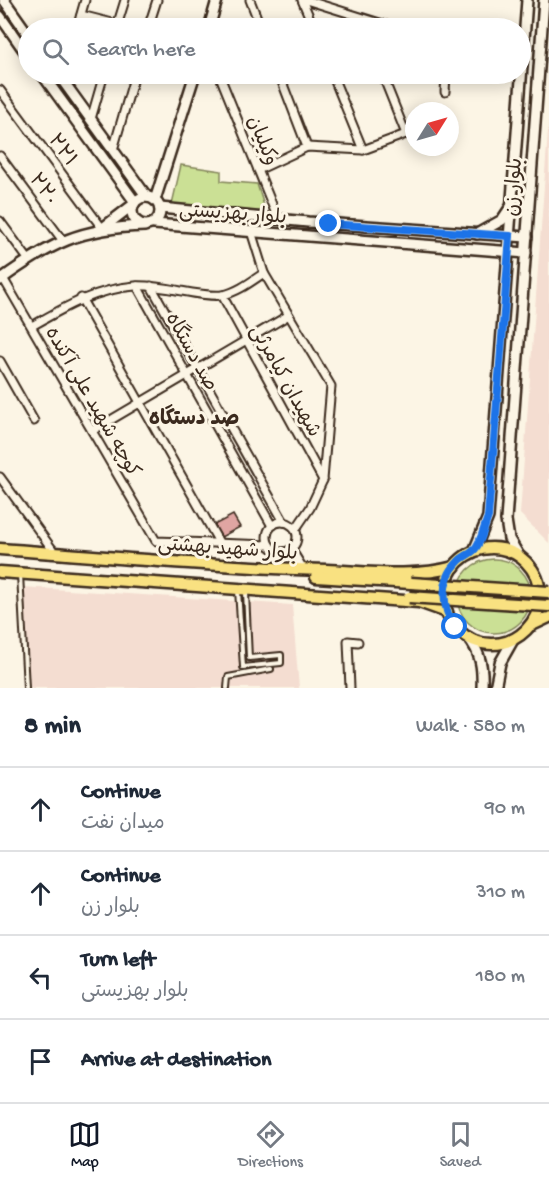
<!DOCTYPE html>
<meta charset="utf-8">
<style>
:root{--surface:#fff;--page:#f6f6f7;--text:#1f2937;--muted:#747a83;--line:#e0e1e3;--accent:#111827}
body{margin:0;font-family:"Gochi Hand","Playpen Sans Arabic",sans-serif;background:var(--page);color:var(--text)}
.compass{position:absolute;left:405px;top:102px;width:54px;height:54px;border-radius:50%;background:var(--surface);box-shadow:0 3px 15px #0003;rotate:53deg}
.stop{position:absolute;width:18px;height:18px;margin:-14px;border:4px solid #1a73e8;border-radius:50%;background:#fff}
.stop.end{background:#1a73e8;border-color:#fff;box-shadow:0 2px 6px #0008}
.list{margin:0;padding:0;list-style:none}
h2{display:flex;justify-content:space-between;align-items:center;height:78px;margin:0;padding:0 24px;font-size:26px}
h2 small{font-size:20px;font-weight:400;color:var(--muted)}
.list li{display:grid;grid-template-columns:39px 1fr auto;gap:18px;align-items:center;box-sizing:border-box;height:84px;padding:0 24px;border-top:2px solid var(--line)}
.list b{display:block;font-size:22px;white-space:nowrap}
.list p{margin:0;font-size:20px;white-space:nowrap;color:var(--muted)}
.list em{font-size:20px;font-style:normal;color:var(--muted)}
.icon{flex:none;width:33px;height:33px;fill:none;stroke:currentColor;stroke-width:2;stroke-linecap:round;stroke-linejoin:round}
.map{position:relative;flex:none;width:549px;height:688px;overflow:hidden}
.search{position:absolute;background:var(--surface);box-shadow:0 3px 15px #0003;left:18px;right:18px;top:18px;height:66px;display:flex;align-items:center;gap:15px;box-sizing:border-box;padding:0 21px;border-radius:33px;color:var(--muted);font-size:22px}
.sheet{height:414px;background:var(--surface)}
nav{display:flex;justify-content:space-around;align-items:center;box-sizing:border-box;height:84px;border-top:2px solid var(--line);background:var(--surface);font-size:16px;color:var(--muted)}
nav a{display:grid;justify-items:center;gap:3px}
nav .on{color:var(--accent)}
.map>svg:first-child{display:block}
.built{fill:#f4ddd1}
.green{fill:#cbe095;stroke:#83855a;stroke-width:1.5}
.building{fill:#e0a5a2;stroke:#3b2a1e;stroke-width:1.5}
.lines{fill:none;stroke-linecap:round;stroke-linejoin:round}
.lane-casing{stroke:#3b2a1e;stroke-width:8}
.street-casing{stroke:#3b2a1e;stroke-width:11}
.secondary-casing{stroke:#3b2a1e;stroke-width:14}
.primary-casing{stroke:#3b2a1e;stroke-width:15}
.lane{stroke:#fcf5e5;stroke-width:4}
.street{stroke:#fcf5e5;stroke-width:7}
.secondary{stroke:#fcf5e5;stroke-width:9}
.primary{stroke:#f9e181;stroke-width:10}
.primary-bridge-casing{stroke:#3b2a1e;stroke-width:15;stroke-linecap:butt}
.primary-bridge{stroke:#f9e181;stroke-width:10}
.route{stroke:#1a73e8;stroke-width:8}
.labels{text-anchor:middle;stroke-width:6;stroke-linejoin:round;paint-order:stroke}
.street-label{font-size:20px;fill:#3b2a1e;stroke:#fcf5e5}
.neighbourhood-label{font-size:21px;font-weight:bold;fill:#3b2a1e;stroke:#fcf5e5}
</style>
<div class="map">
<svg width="549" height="688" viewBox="0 0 549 688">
<rect width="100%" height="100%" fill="#fcf5e5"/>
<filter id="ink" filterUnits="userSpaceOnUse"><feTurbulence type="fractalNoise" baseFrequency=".0167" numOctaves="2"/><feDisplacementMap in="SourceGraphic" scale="12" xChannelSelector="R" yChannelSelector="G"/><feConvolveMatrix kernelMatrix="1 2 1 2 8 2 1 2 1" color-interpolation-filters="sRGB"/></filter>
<g filter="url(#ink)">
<!-- built -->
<g class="built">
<path d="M549 118V543L520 514Z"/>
<path d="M23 587 292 605 299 688H28Z"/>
</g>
<!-- green -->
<g class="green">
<path d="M181 165 221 171V181L257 184 266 212 172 204Z"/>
<circle cx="494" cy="596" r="37"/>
</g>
<!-- building -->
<path class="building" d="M233 515 240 527 221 537 214 525Z"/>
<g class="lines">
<defs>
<g id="lane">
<path d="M20 574 26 688"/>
<path d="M238 590 243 667 281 663V655L249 658 246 592"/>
<path d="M227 688 228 677 271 669"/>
</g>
<g id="street">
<path d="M250 0 261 28"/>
<path d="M302 0 314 28"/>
<path d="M306 0 396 28"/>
<path d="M81 15 132 28"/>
<path d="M360 19 364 28"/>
<path d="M117 26 125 0"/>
<path d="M77 28 85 0"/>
<path d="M148 28 157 0"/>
<path d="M219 74 278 219"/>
<path d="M279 74 307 147"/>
<path d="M332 74 363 150"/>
<path d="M0 90 102 228"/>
<path d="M445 92 446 74"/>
<path d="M91 119 104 74"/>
<path d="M113 150 135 74"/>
<path d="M0 156 63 241"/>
<path d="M258 170 307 147 363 150 406 134 382 74"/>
<path d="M0 221 28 259"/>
<path d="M264 273 331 386 323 480 310 508 295 530"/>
<path d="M3 278 156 541 269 545"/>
<path d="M137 286 272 526"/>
<path d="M151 286 284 522"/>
<path d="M222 295 323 480"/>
<path d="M81 298 220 544"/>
<path d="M32 326C65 307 96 289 135 286 162 284 201 298 223 295 238 292 252 281 264 273L251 231"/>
<path d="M0 361 34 421"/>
<path d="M92 431 289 315"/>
<path d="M0 477 55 553"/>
<circle cx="282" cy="537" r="15"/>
<path d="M291 549 304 570"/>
<path d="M350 688 348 641 358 642"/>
</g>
<g id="secondary">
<path d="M4 0 28 34"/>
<path d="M0 16 28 56"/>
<path d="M209 28 217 0"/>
<path d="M42 74 135 202"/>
<path d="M58 74 147 197"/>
<circle cx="146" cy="211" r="14"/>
<path d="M155 200 195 74"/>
<path d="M160 208 308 222 527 237"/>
<path d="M154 224 526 253"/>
<path d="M104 227 134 204"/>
<path d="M477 234 502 220 510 208"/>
<path d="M0 280C51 243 80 228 145 226"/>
<path d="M474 551 488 517 527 0"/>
<path d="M518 554 509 539 506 520 544 0"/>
<path d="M468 637C481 653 483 668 482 688"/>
<path d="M495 688 500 663 513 640"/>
</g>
<g id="primary">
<circle cx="492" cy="596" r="48"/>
<path d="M0 549C109 557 218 567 327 570 369 572 413 578 454 567"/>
<path d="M0 572 419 602 447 612"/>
<path d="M316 577 411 583"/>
<path d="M532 625 549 617"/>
</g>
</defs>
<!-- lane casing -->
<use href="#lane" class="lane-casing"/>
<!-- street casing -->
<use href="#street" class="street-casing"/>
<!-- secondary casing -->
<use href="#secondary" class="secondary-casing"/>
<!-- primary casing -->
<use href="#primary" class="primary-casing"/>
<!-- lane -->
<use href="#lane" class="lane"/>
<!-- street -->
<use href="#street" class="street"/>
<!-- secondary -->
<use href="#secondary" class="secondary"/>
<!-- primary -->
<use href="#primary" class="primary"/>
<defs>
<g id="primary-bridge">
<path d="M411 583 549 592"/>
<path d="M409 597 549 606"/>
</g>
</defs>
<!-- primary-bridge casing -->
<use href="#primary-bridge" class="primary-bridge-casing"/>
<!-- primary-bridge -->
<use href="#primary-bridge" class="primary-bridge"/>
</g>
</g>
<g class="lines" filter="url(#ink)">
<!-- route -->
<path class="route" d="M329 224 510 236 488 517C484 527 481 544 473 551 469 555 462 557 458 562 440 580 441 607 455 627"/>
</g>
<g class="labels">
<!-- street labels -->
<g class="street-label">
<text transform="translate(264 140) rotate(68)" y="7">وکیلیان</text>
<text transform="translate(64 149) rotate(54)" y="7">۲۲۱</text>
<text transform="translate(512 187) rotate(-86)" y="7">بلوار زن</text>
<text transform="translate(45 188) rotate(53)" y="7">۲۲۰</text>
<text transform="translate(233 212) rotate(4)" y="7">بلوار بهزیستی</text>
<text transform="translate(193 351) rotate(61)" y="7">صد دستگاه</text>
<text transform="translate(287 380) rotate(61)" y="7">شهیدان کیامرثی</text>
<text transform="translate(94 401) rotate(60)" y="7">کوچه شهید علی آکنده</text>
<text transform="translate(228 547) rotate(4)" y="7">بلوار شهید بهشتی</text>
</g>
<!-- neighbourhood labels -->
<g class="neighbourhood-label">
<text x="194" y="424">صد دستگاه</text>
</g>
</g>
</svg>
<svg class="compass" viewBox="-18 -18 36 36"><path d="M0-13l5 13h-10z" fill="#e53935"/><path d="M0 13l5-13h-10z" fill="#747a83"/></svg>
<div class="stop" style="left:455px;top:627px"></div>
<div class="stop end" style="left:329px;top:224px"></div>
<div class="search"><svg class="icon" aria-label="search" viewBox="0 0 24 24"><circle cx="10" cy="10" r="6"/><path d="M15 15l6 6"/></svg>Search here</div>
</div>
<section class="sheet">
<h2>8 min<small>Walk · 580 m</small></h2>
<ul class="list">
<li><svg class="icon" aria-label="ahead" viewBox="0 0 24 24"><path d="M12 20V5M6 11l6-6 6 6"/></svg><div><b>Continue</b><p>میدان نفت</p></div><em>90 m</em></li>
<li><svg class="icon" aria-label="ahead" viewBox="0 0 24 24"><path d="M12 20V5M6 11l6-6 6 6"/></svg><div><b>Continue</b><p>بلوار زن</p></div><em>310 m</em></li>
<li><svg class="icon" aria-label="left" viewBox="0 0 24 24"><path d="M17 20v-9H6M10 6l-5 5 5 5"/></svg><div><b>Turn left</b><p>بلوار بهزیستی</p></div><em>180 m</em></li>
<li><svg class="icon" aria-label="arrive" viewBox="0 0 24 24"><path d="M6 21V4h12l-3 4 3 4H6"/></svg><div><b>Arrive at destination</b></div></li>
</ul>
</section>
<nav>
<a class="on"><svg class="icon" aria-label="map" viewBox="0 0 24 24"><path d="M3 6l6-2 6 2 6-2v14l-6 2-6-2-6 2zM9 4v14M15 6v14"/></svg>Map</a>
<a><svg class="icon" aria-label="directions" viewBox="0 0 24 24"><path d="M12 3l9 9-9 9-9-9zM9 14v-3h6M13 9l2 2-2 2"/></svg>Directions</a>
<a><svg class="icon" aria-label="saved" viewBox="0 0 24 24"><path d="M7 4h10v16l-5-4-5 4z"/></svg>Saved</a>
</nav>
